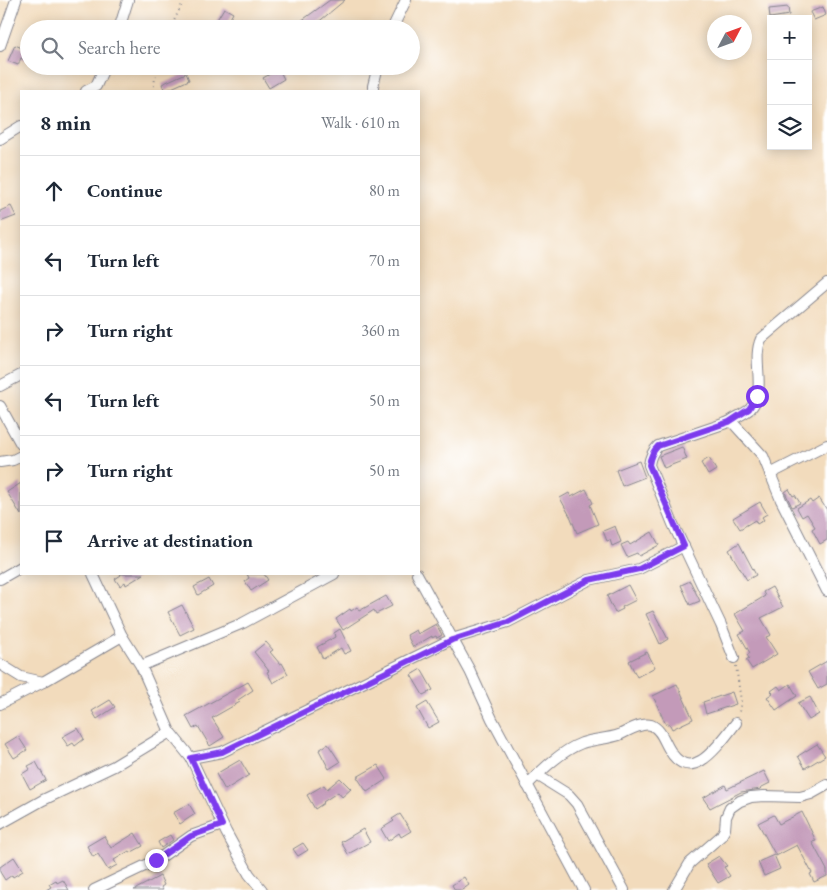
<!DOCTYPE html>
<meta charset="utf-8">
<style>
:root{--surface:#fff;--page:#f6f6f7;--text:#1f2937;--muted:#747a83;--line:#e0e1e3}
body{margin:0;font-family:"EB Garamond",serif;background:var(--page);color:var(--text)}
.controls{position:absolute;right:15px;top:15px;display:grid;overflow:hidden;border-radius:0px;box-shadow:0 2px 12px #0003}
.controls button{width:45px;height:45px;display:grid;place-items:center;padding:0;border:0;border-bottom:1px solid var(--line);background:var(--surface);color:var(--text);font:25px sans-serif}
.compass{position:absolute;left:707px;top:15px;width:45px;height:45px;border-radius:50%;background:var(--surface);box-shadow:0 2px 12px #0003;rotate:49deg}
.stop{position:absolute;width:15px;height:15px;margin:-11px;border:4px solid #7c3aed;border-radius:50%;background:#fff}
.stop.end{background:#7c3aed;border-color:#fff;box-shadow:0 1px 5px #0008}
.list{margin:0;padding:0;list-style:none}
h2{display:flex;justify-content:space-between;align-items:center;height:65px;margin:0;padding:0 20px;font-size:21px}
h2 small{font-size:16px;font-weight:400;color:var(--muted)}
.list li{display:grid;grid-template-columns:32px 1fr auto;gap:15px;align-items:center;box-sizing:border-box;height:70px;padding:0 20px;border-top:1px solid var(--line)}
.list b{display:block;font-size:19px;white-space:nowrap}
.list em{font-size:16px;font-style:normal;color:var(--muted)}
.icon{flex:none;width:28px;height:28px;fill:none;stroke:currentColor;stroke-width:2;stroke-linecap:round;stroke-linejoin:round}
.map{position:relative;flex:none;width:827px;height:890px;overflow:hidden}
.search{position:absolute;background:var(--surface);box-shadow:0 2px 12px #0003;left:20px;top:20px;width:400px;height:55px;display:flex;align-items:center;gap:12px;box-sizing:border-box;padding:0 18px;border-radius:28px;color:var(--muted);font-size:19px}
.panel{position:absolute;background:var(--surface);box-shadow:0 2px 12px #0003;left:20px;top:90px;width:400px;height:485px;border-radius:0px}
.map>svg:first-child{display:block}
.building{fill:#c39ab9}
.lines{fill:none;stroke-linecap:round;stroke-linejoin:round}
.street-casing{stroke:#86858d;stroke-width:12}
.path{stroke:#86858d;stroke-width:2;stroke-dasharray:1 4;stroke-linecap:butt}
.street{stroke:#fff;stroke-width:10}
.route{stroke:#7c3aed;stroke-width:6}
</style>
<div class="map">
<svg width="827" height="890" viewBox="0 0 827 890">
<rect width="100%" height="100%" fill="#fff"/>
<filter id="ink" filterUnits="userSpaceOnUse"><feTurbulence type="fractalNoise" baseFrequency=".02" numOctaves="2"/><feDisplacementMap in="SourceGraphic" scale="10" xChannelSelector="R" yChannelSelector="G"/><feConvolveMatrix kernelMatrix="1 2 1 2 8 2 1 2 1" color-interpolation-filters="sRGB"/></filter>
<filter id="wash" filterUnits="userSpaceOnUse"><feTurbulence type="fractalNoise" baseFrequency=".0096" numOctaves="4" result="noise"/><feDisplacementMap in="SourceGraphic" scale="20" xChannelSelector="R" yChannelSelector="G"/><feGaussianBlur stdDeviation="1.12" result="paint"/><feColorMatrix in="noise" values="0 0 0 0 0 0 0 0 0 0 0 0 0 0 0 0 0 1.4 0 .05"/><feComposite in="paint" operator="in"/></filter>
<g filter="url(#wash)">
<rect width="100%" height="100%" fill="#f2dbbc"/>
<g id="blocks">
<!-- building -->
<g class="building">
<path d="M330 0H345L310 29H308L301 21Z"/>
<path d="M788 7 789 15 770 18 769 9Z"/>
<path d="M823 7 826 15 814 20 810 12Z"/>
<path d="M224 8 233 13 224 29 215 23Z"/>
<path d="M15 45 29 51 25 60 21 58 18 65 8 61Z"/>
<path d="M279 69 284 79 269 88 263 78Z"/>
<path d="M186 73 189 80 165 91 162 84Z"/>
<path d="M11 206 16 216 0 222V211Z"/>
<path d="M682 447 687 459 664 468 659 456Z"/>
<path d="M709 458 716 470 708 475 701 463Z"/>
<path d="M639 461 645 477 622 486 616 470Z"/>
<path d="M21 483V515L7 492Z"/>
<path d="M586 489 593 503 590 505 598 524 577 533 571 518 560 498 569 493 571 497Z"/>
<path d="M789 489 793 496 795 495 800 503 792 507 785 492Z"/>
<path d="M819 498 827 510V540L820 544 812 529 815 527 807 514 802 517 797 508 810 500 812 503Z"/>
<path d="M760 502 767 514 762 517 764 520 757 524 755 520 740 529 733 518Z"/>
<path d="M615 526 621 542 612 546 610 540 607 541 603 531Z"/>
<path d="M652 532 659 545 639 556 637 553 627 557 621 545 628 542 630 545Z"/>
<path d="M739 543 756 575 747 580 729 550Z"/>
<path d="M120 574H144L126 585 125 582 120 586 115 579 121 575Z"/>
<path d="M247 574H264L268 580 251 591 245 581 249 578Z"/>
<path d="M209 579 213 586 198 595 194 587Z"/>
<path d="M690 581 700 601 690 605 681 585Z"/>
<path d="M628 585 636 600 622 607 623 609 615 613 607 596Z"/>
<path d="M772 587 783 607 761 618 771 635 766 637 777 654 752 669 746 660 749 658 747 655 750 653 739 634 745 631 735 614 765 596 763 592Z"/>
<path d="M386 596 392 606 376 614 374 610 343 630 336 619 350 609 351 611 357 607 359 611Z"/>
<path d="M182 605 194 628 180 635 168 612Z"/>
<path d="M653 611 668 639 660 644 646 614Z"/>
<path d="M436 624 442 635 437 638 436 636 432 638V636L413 647 407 635 416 630 418 634Z"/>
<path d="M340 629 351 651 344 654 341 648 323 659 317 647 335 637 334 633Z"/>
<path d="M266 642 273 650 270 652 280 664 282 663 288 674 273 683 267 672 269 671 254 652Z"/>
<path d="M647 652 655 667 637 677 629 661Z"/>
<path d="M827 661V684L818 689 808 672Z"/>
<path d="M421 669 433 690 423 695 411 675Z"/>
<path d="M248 682 253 690 238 700 240 702 212 718 224 737 210 746 198 726 193 729 186 716Z"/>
<path d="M677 684 693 719 672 729 669 723 666 725 653 696Z"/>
<path d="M790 684 797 696 776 710 767 697 773 693 771 691 778 686 781 690Z"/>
<path d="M732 692 736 704 706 714 703 702Z"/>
<path d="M810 697 819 714 809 720 798 703Z"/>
<path d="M110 700 115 707 97 719 92 711Z"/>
<path d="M427 702 439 722 428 728 417 708Z"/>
<path d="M78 728 84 739 75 746 73 743 68 746 62 737Z"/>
<path d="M18 736 27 750 14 758 5 744Z"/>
<path d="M328 744 340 762 329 769 319 750Z"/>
<path d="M817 744 825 756 805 768 798 756Z"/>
<path d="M240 760 249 775 225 790 216 774Z"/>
<path d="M36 762 46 780 30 789 22 774 30 769 28 766Z"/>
<path d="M378 765 387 779 367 792 357 777Z"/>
<path d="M764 771 770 783 760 788 761 789 741 792 710 808 703 798 725 785 727 789Z"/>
<path d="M340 778 351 789 342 797 338 792 323 802 324 803 315 809 307 795 324 785 327 789Z"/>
<path d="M189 804 195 814 180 824 173 813Z"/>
<path d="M802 812 816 841 812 842 827 870V876L814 882 810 874 812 873 797 845 776 856 758 823 774 815 779 824Z"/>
<path d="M400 814 411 831 401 837 399 833 388 841 381 829 394 821 392 819Z"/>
<path d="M363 829 370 842 348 854 341 842Z"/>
<path d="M135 833 143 846 130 853 129 851 114 860 117 865 108 870 98 854 93 857 87 846 104 836 111 848Z"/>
<path d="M170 835 173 840 161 848 158 842Z"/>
<path d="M303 843 308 850 298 856 293 849Z"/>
<path d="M774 855 780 869 764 876 758 862Z"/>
<path d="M719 856 727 866 724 867 730 876 718 883 706 864Z"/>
<path d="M14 857 23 871 13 877 12 875 5 880 0 872V867Z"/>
<path d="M160 876 164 885 161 887 163 890H134Z"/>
<path d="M464 877 469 885 462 890H455L452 885Z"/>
<path d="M56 880 57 883 63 880 69 890H46L51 887 49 884Z"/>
</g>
</g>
</g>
<g filter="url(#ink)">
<use href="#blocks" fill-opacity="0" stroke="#86858d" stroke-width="1"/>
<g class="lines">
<defs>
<g id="street">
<path d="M119 29 128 0"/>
<path d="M392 29 406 0"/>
<path d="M0 46 16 0"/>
<path d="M86 91 96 86 105 66"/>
<path d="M373 91V86L378 66"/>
<path d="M0 139 21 126"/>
<path d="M0 386 21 375"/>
<path d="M0 406 21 444"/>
<path d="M729 422C736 417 744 414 750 409 768 390 751 361 761 339L827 283"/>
<path d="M0 462 13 460 21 456"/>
<path d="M770 474 827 445"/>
<path d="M93 574 122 636 141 666 170 732 191 758"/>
<path d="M417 574 470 671 492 719 584 890"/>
<path d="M0 579 21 567"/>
<path d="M734 658 721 625 673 524 649 465C650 457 652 452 658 446L729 422 733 423 763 456 781 500 827 591"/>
<path d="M0 664 21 677 43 682"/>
<path d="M141 666 243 623 334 574"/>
<path d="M0 704 43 682 122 636"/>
<path d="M537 775 569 795 577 804 624 890"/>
<path d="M527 785C542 770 561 751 582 743 594 739 607 739 619 735 628 731 641 722 651 725 661 729 664 741 669 749 691 788 720 743 736 723"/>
<path d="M0 824 43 800 114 766 170 732"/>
<path d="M94 890 157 860 191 836 222 825"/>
<path d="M262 890 249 874 226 832 191 758 222 752 452 639 508 622 589 580 639 569 684 546"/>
<path d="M674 890 690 863 721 836 725 829 726 817 730 808 740 801 751 797 764 796 800 797 811 794 827 785"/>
</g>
</defs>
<!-- street casing -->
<use href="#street" class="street-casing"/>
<!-- path -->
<g class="path">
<path d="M170 29 184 0"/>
<path d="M153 91 157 66"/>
<path d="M736 666 741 701 739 713"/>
</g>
<!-- street -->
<use href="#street" class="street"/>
</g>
</g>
<g class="lines" filter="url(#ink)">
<!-- route -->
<path class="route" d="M156 860 191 836 222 825 191 758 222 752 452 640 508 622 589 580 639 569 684 546 649 465C650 457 652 452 658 446L729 422 749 409 757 396"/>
</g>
</svg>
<div class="controls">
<button>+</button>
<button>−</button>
<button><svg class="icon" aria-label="layers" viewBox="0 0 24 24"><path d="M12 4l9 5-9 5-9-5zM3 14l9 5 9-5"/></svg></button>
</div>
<svg class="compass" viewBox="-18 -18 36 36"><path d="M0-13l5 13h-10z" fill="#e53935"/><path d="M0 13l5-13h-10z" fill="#747a83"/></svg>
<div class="stop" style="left:757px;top:396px"></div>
<div class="stop end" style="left:156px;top:860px"></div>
<div class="search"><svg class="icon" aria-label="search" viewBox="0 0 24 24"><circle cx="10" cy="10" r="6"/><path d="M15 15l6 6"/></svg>Search here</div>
<section class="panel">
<h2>8 min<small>Walk · 610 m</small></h2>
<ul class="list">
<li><svg class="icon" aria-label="ahead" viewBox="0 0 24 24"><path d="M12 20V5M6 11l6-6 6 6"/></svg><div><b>Continue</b></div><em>80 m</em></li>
<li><svg class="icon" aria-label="left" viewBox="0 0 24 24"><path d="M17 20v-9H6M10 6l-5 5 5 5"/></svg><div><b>Turn left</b></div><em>70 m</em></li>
<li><svg class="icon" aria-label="right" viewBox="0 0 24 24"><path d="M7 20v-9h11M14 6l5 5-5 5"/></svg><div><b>Turn right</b></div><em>360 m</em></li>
<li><svg class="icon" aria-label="left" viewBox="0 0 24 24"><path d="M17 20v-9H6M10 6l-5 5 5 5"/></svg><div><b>Turn left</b></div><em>50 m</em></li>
<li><svg class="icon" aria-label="right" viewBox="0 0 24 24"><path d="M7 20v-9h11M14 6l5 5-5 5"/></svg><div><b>Turn right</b></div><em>50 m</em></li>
<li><svg class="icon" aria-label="arrive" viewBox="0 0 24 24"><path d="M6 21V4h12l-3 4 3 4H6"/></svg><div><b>Arrive at destination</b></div></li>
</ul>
</section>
</div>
